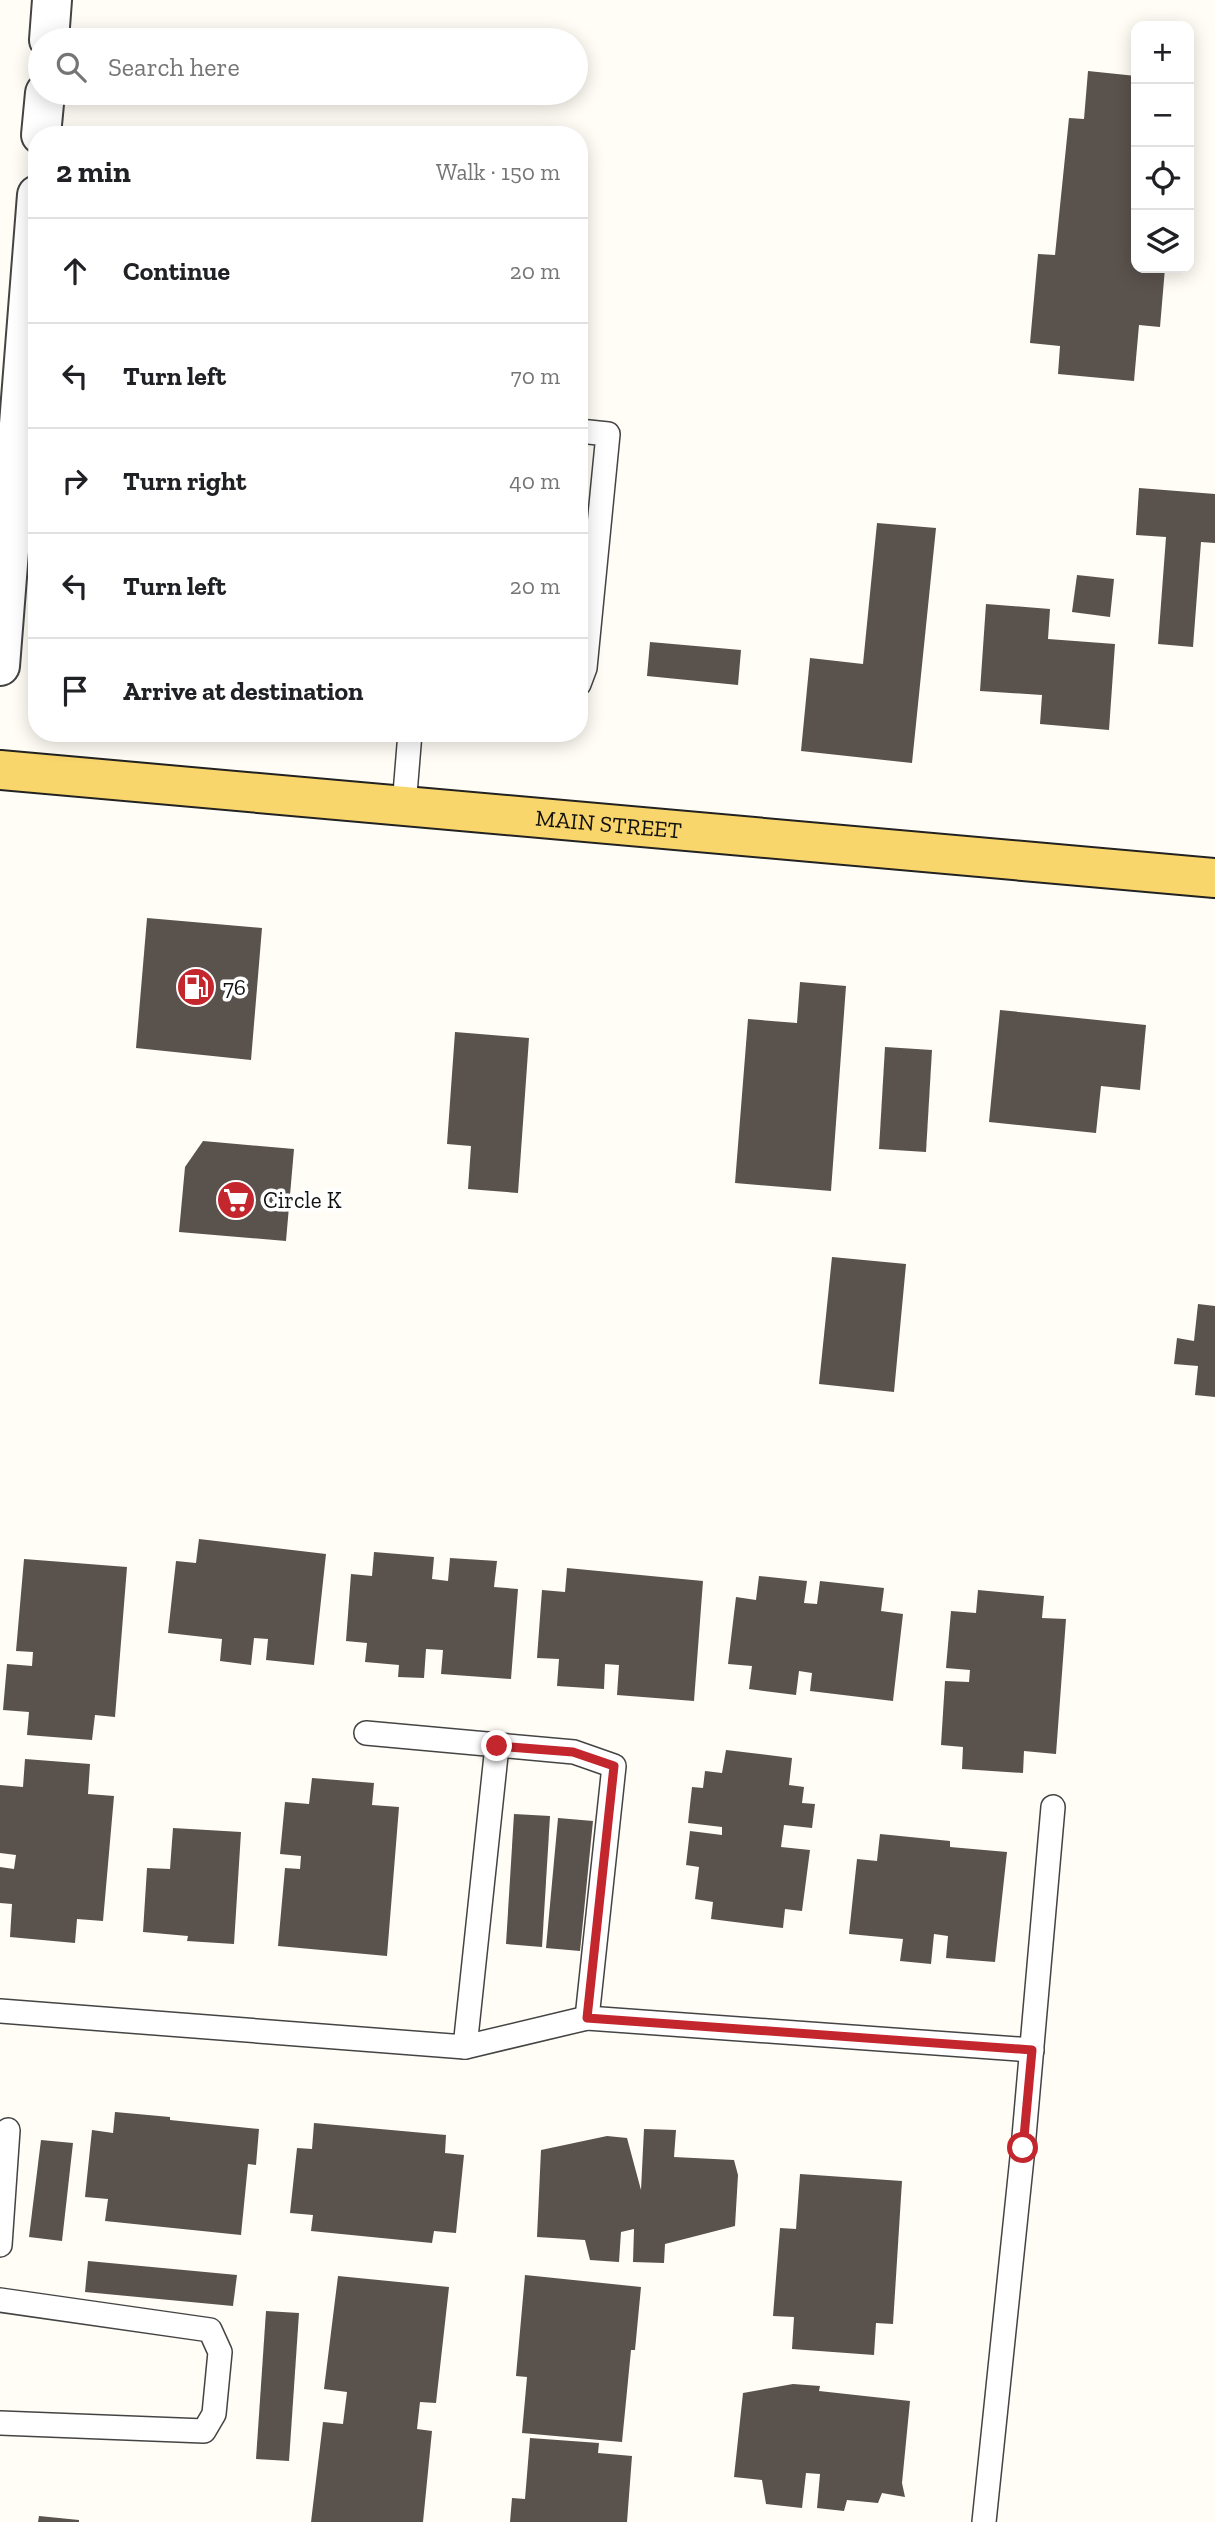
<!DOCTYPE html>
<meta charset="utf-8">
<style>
:root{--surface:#fff;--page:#f2f2f2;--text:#202124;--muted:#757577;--line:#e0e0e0}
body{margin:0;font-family:"Zilla Slab",serif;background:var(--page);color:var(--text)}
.controls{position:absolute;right:21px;top:21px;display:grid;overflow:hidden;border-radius:14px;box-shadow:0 4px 18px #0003}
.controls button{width:63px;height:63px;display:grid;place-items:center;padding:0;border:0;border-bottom:2px solid var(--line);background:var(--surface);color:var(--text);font:35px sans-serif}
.stop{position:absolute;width:21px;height:21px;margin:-16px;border:5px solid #c4262e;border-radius:50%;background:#fff}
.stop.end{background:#c4262e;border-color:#fff;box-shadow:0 2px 7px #0008}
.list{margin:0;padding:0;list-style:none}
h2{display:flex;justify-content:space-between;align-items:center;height:91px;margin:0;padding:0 28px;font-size:30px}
h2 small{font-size:23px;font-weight:400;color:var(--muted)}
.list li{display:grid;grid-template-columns:46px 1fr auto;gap:21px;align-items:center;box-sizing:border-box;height:105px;padding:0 28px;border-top:2px solid var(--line)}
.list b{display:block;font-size:26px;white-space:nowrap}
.list em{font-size:23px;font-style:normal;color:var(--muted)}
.icon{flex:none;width:38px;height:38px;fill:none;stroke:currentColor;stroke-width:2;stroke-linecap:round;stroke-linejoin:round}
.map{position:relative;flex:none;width:1215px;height:2522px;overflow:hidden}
.search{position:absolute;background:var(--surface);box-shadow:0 4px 18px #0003;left:28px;top:28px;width:560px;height:77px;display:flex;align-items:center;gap:18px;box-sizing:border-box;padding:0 24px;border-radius:38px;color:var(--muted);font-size:26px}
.panel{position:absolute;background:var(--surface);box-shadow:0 4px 18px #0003;left:28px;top:126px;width:560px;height:616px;border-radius:28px}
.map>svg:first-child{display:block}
.building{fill:#5a524d}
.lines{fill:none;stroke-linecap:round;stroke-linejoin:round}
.service-casing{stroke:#444;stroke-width:26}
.tertiary-casing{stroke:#444;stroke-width:42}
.primary-casing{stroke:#222;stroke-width:42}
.service{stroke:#fff;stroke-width:23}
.tertiary{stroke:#fff;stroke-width:38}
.primary{stroke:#f9d66b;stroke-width:38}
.route{stroke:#c4262e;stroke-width:9}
.labels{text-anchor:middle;stroke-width:7;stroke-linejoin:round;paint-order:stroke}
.street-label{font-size:23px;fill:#111;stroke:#fff}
.poi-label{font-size:23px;fill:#111;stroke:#fff;text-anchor:start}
</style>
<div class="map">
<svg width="1215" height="2522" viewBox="0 0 1215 2522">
<rect width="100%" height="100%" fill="#fffdf5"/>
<!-- building -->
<g class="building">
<path d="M1088 71 1136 76V268H1165L1160 327 1139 325 1134 381 1058 374 1060 346 1030 343 1038 254 1055 255 1069 118 1084 119Z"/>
<path d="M579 474 587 475 581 532H579Z"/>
<path d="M1139 488 1215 494V543L1201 542 1193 647 1158 644 1166 537 1136 535Z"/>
<path d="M877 523 936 528 912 763 801 751 810 658 863 664Z"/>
<path d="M1077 575 1114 579 1110 617 1072 612Z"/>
<path d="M986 604 1050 609 1048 639 1115 644 1109 730 1040 724 1042 695 980 691Z"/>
<path d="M650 642 741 650 738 685 647 676Z"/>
<path d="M147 918 262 928 251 1060 136 1048Z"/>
<path d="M800 982 846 986 831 1191 735 1183 748 1019 797 1023Z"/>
<path d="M1000 1010 1146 1025 1140 1090 1101 1086 1096 1133 989 1122Z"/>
<path d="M455 1032 529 1038 518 1193 468 1189 471 1146 447 1144Z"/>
<path d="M885 1047 932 1050 926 1152 879 1149Z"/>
<path d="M203 1141 294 1149 286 1241 179 1232 185 1167Z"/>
<path d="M832 1257 906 1264 894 1392 819 1384Z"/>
<path d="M1198 1304 1215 1306V1397L1195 1395 1198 1366 1174 1364 1177 1338 1194 1341Z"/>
<path d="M199 1539 326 1554 314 1665 266 1660 268 1639 254 1638 251 1665 220 1661 222 1639 168 1633 176 1561 196 1563Z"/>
<path d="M374 1552 434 1557 432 1579 448 1581 450 1558 497 1561 494 1587 518 1589 511 1679 441 1674 443 1650 426 1649 424 1678 398 1677 399 1665 365 1662 367 1643 346 1641 351 1574 372 1576Z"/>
<path d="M24 1559 127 1567 115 1717 95 1715 92 1740 27 1735 29 1712 3 1710 7 1664 32 1666 33 1652 16 1651Z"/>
<path d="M567 1568 703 1581 694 1701 617 1695 619 1665 605 1664 604 1689 557 1686 559 1659 537 1658 542 1590 565 1592Z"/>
<path d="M759 1576 807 1581 804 1603 817 1604 820 1581 884 1588 881 1611 903 1614 893 1701 810 1691 812 1673 799 1671 796 1695 749 1689 752 1666 728 1664 736 1597 756 1600Z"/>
<path d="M978 1590 1044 1596 1042 1618 1066 1619 1056 1754 1024 1751 1023 1773 962 1769 963 1747 941 1745 945 1681 969 1682 970 1670 946 1668 951 1611 976 1613Z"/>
<path d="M726 1750 792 1758 789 1785 804 1787 802 1803 815 1804 812 1828 784 1825 781 1847 810 1850 802 1911 785 1909 783 1928 711 1919 713 1902 695 1899 699 1867 686 1865 690 1831 722 1835V1827L688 1823 692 1787 703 1788 705 1771 722 1773Z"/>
<path d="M25 1759 90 1764 88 1794 114 1796 103 1921 77 1919 75 1943 10 1937 12 1904 0 1903V1867L14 1869 16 1855 0 1853V1785L23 1787Z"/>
<path d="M312 1778 374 1783 372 1805 399 1807 387 1956 278 1946 285 1868 300 1869 301 1856 280 1854 285 1802 309 1804Z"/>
<path d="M514 1814 550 1816 542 1947 506 1944Z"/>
<path d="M558 1818 593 1821 580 1951 546 1948Z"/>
<path d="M173 1828 241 1832 234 1944 187 1941 188 1936 143 1932 147 1868 170 1869Z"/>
<path d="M880 1834 950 1841V1847L1007 1852 995 1962 946 1958 948 1936 934 1934 931 1964 900 1961 903 1939 849 1934 857 1859 877 1861Z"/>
<path d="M115 2112 170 2117V2120L259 2129 256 2165 248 2164 241 2235 105 2221 108 2199 85 2197 92 2130 113 2133Z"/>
<path d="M314 2123 446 2135 445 2153 464 2155 456 2233 434 2231 432 2243 311 2231 313 2215 290 2213 297 2148 312 2149Z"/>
<path d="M644 2129 676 2130 674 2157 734 2160 738 2175 735 2226 665 2244 664 2263 633 2262 634 2229 621 2232 619 2262 590 2260 585 2240 537 2237 541 2150 607 2136 627 2138 641 2190Z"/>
<path d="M41 2140 73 2143 62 2241 29 2237Z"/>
<path d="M800 2174 902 2181 893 2324 876 2323 874 2355 792 2349 794 2317 773 2316 780 2228 796 2229Z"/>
<path d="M88 2261 237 2275 233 2306 85 2292Z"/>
<path d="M525 2275 641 2287 635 2350H631L622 2442 522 2433 527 2377 516 2376Z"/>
<path d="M338 2276 449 2287 436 2403 420 2402 417 2429 432 2431 423 2522H311L323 2422 343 2424 347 2392 324 2389Z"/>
<path d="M266 2311 299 2313 289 2461 256 2459Z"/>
<path d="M793 2384 820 2386 819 2391 910 2401 902 2483 905 2497 882 2493 878 2503 847 2500 844 2511 817 2508 820 2474 806 2473 802 2508 766 2504 762 2480 734 2477 743 2393Z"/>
<path d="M530 2438 599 2443 598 2453 632 2456 627 2522H510L512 2498 525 2499Z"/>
<path d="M39 2516 79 2520V2522H38Z"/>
</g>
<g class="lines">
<defs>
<g id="service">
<path d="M579 431 608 434 585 668 579 684"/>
<path d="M404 806 410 733"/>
<path d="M366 1733 574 1752 614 1766 587 2018"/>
<path d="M0 2011 465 2047 587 2018 1032 2050"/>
<path d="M465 2047 497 1746"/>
<path d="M0 2245 8 2130"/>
<path d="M0 2300 210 2330 220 2352 214 2414 204 2431 0 2423"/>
<path d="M984 2522 1023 2148 1053 1807"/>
</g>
<g id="tertiary">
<path d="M49 40 52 0"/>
<path d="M41 135 45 93"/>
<path d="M0 666 37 195"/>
</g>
<g id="primary">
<path id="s1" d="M0 770 1215 878"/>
</g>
</defs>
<!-- service casing -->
<use href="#service" class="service-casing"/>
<!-- tertiary casing -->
<use href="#tertiary" class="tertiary-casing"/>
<!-- primary casing -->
<use href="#primary" class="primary-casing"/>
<!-- service -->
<use href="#service" class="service"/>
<!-- tertiary -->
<use href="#tertiary" class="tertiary"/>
<!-- primary -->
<use href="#primary" class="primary"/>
</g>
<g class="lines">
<!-- route -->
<path class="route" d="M497 1746 573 1752 614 1766 587 2018 1032 2050 1023 2148"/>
</g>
<!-- icons -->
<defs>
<symbol id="fuel-disc" viewBox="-11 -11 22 22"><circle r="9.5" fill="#c4262e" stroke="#fff"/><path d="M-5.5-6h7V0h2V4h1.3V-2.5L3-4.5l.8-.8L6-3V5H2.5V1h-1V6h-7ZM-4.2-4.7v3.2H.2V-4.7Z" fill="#fff"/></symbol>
<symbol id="supermarket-disc" viewBox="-11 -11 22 22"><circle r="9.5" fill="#c4262e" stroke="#fff"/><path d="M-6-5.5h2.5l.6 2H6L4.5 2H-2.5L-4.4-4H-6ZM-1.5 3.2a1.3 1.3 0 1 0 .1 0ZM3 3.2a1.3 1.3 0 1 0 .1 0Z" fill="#fff"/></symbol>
</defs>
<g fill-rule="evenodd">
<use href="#fuel-disc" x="174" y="965" width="44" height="44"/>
<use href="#supermarket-disc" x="214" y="1178" width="44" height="44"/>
</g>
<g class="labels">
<!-- street labels -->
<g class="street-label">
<text dy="8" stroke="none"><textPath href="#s1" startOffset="611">MAIN STREET</textPath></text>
</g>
<!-- poi labels -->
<g class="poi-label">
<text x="223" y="995">76</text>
<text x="263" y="1208">Circle K</text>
</g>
</g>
</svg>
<div class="controls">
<button>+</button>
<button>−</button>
<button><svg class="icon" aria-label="locate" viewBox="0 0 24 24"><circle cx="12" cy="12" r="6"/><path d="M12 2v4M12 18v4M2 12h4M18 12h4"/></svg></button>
<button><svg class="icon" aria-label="layers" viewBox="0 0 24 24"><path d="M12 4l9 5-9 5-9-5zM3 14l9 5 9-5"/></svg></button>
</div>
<div class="stop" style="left:1023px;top:2148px"></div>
<div class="stop end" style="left:497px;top:1746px"></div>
<div class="search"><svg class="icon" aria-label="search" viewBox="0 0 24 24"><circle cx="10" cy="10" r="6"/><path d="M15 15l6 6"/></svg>Search here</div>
<section class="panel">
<h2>2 min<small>Walk · 150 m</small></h2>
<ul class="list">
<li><svg class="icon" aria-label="ahead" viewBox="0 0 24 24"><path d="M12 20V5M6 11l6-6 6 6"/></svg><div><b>Continue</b></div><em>20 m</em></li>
<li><svg class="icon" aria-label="left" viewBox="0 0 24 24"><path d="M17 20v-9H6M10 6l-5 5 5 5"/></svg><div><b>Turn left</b></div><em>70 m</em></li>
<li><svg class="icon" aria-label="right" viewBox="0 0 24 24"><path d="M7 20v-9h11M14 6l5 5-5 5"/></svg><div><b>Turn right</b></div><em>40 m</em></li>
<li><svg class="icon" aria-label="left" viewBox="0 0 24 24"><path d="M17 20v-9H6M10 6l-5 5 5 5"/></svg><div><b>Turn left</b></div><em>20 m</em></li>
<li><svg class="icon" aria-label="arrive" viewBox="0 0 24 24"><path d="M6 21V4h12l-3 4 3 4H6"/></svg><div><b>Arrive at destination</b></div></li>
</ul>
</section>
</div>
